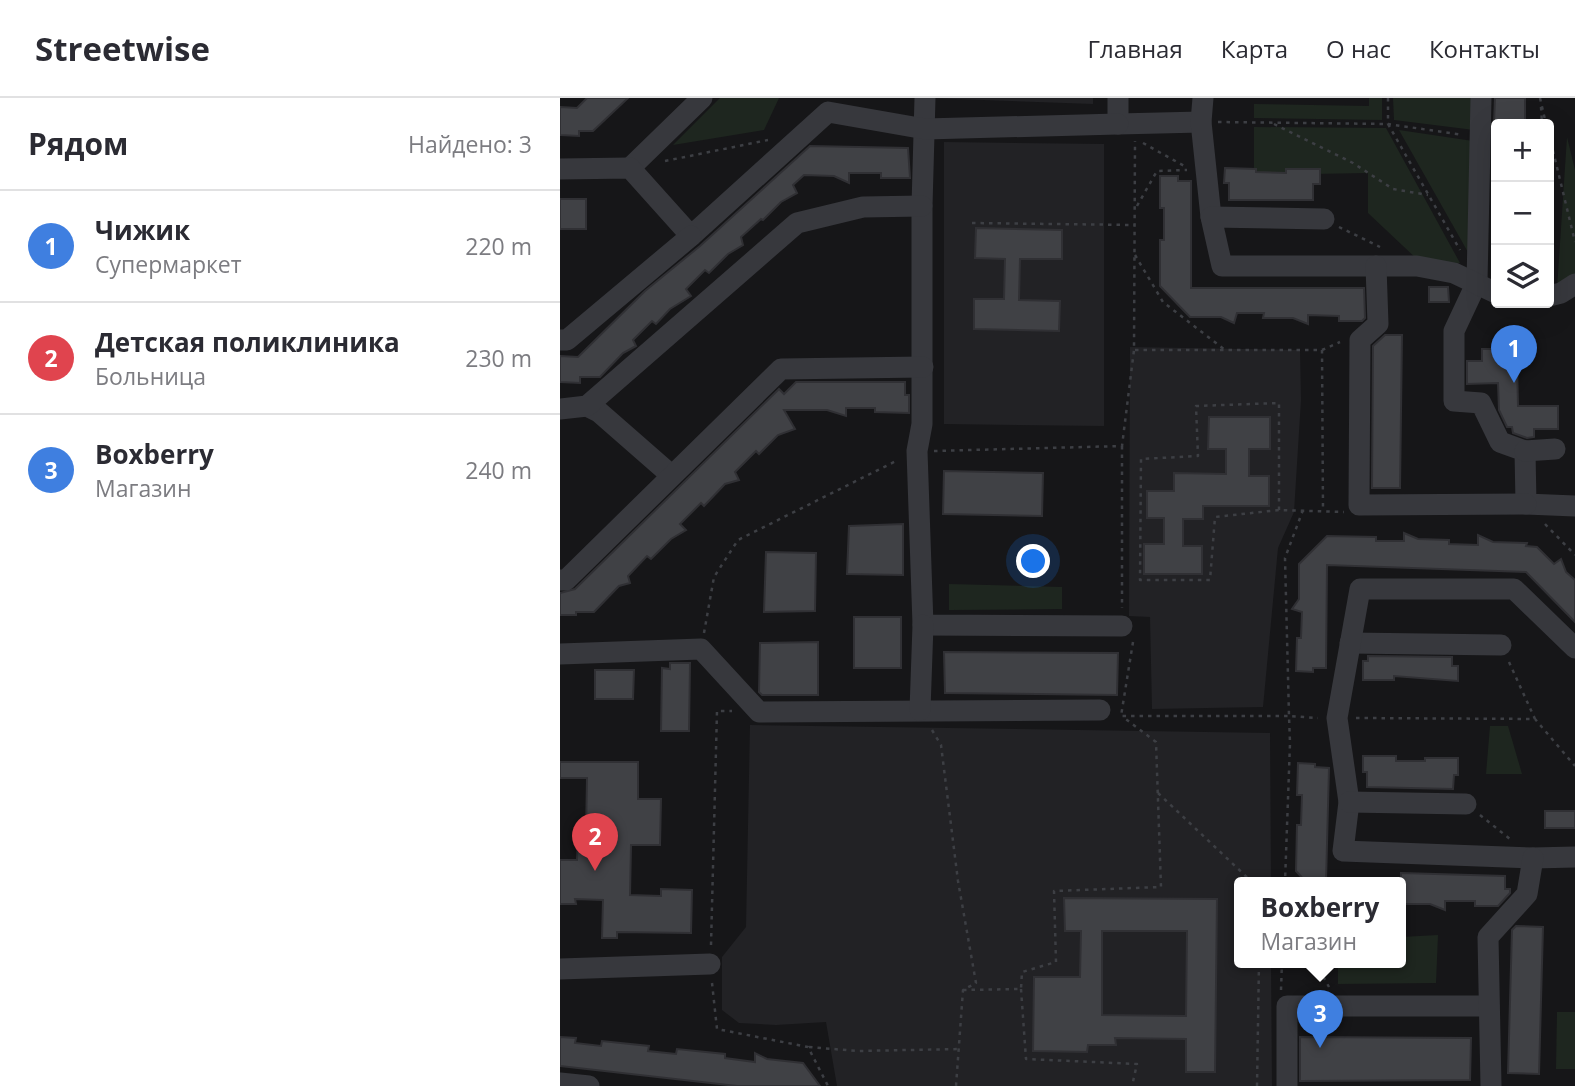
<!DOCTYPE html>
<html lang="ru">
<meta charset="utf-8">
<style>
:root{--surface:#fff;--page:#f2f2f3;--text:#2b2b33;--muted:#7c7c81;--line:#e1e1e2;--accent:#1a73e8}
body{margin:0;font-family:"Open Sans",sans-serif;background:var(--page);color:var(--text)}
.controls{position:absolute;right:21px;top:21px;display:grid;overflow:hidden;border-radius:7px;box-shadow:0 7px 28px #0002}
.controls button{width:63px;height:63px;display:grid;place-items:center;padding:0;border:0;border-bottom:2px solid var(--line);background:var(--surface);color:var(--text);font:35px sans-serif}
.you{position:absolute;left:474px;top:464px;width:24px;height:24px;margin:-18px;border:5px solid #fff;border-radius:50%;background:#1a73e8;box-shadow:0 0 0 10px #1a73e833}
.badge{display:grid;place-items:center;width:46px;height:46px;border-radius:50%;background:var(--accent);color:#fff;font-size:23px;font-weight:700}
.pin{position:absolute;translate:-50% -58px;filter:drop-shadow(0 2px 4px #0008)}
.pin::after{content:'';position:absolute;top:37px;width:24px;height:21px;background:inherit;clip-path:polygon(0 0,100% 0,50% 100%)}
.popup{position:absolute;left:674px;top:779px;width:172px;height:91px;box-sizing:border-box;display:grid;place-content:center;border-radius:7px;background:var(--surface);filter:drop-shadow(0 2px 5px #0005);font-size:23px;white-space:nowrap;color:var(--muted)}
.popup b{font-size:26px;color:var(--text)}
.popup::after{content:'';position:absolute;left:50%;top:100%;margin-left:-14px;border:14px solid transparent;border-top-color:var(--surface)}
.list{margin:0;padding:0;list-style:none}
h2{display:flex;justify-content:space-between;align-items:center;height:91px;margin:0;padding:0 28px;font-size:30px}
h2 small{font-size:23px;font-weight:400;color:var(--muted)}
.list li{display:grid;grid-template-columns:46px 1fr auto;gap:21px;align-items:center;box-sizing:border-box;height:112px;padding:0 28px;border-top:2px solid var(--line)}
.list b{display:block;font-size:26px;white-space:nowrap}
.list p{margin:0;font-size:23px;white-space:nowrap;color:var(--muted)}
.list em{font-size:23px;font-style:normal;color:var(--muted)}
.icon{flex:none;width:38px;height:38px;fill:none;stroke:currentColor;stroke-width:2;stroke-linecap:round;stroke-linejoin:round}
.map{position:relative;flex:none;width:1015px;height:988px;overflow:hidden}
header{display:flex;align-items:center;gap:42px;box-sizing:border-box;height:98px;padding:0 35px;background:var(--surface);border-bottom:2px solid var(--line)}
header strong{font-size:33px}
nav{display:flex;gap:38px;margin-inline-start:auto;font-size:24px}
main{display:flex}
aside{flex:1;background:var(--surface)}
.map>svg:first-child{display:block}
.built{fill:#222225}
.green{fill:#1e261f}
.building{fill:#404145;stroke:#303034;stroke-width:2;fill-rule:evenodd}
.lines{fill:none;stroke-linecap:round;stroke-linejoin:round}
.path{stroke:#3d3f44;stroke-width:2.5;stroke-dasharray:3.5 5;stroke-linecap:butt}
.minor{stroke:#37383d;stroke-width:21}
</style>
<header>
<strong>Streetwise</strong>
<nav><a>Главная</a><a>Карта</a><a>О нас</a><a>Контакты</a></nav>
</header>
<main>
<aside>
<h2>Рядом<small>Найдено: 3</small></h2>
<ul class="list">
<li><span class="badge" style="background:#3f7fe0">1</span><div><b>Чижик</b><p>Супермаркет</p></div><em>220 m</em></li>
<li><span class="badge" style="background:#e0444e">2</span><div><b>Детская поликлиника</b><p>Больница</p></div><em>230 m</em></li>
<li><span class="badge" style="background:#3f7fe0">3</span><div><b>Boxberry</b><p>Магазин</p></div><em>240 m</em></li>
</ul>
</aside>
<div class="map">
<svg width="1015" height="988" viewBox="0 0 1015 988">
<rect width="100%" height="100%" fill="#161618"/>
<!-- built -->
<g class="built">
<path d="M367 0H533V6Z"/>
<path d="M384 44 544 46V328L384 326Z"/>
<path d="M570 249 740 252 741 302 734 414 718 450 703 609 592 611 590 519 569 518Z"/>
<path d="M190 627 710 635 711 784H680V864H711L712 988H277L266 924 216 927 179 925 162 912V859L186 829Z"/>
</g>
<!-- green -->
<g class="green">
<path d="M160 0H219L204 32 113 47Z"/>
<path d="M809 0H822V22L694 20V6L809 8Z"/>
<path d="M833 0H914V32L834 22Z"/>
<path d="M694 29 826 30 900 165 860 164 808 115V75L694 77Z"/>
<path d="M839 32 913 43V163Z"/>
<path d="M1007 39 1015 72V179L997 191Z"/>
<path d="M389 486 502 489V511L389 512Z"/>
<path d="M930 628H948L962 676H926Z"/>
<path d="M878 837 876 885 778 886V864H840L841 839Z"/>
<path d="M997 914H1015V971H996Z"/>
</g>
<!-- building -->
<g class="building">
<path d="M27 0H68L33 33H19V38L0 37V9L17 10Z"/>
<path d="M935 0H965V26H934Z"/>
<path d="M250 48 348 50 350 80H321V75H289V85L274 78 244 77 233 87 237 95 221 104 203 122 201 121 181 139 183 147 168 156 149 175 145 172 126 191 131 198 110 211 96 226 92 223 73 242 76 248 63 255 40 279H20V285L0 284V258L18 259 85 193 140 148Z"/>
<path d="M665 70 696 71V74L726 75V71H760V86H753V102H669V85H664Z"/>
<path d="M600 78H618V83H631V190H804L805 220 802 223H779V218L748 217V226L733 220H703L704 215H677L674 225 661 219H630L600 188V142H604V110H600Z"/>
<rect x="0" y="101" width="26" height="30"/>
<path d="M416 130 502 132V161H460L459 202 500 203 499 233 414 231V201H444L445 161 415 160Z"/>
<path d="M869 189H888L889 204H869Z"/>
<path d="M825 237H842L840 390H812L813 248Z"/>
<path d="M922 251H946V266H957L958 308H998V331H974V339L967 340 953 335 952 329H947L939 312 938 285 907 286V263H922Z"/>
<path d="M236 284H345V297H349V315L315 314V310H286V318L267 312H224L235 331 218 337 199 356 196 353 175 374 179 382 165 386 144 408 141 405 120 426 126 432 111 441 91 461 87 458 68 478 70 485 59 488 34 514H16V517H0V495L15 491 219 291 224 296Z"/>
<path d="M649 319H710V351H689V378H709V408H643V421H623V448H642V476H584V446H604V420H587V393H614V375L666 376V351H648Z"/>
<path d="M384 373 483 375 482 418 383 416Z"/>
<path d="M343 426V477L287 476 289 428Z"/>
<path d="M844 435 858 441 889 442V446L918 447V437L933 444 967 445 966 448 977 449 994 466 1001 461 1006 474 1015 482V524L966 474 767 467 766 570H753V574L736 573 737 540H741L742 514 732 511 739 501V466L767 438 816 439V443H844Z"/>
<path d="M206 454 256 455 255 513 204 514Z"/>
<rect x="294" y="519" width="47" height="51"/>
<path d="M258 544V597H202L199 594 200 545Z"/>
<path d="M384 554 558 555 557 597 385 595Z"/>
<path d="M808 558 892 559V568H898V583L834 578V582H803V563H808Z"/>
<path d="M110 565H130L129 633H101L102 570 110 571Z"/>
<path d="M35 572H74L73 601H35Z"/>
<path d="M803 658H836V663H865V660H898V677H894L893 691 807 689V674H803Z"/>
<path d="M0 664H78V701H101L100 747H71L70 797 101 798V791L132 792 131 835 57 834V840H42L43 802 15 801 16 806H0V762H17L18 737 26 736 27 680H0Z"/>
<path d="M738 665 755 666V669L769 670 766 784H746L736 773 737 727H741L742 697H737Z"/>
<rect x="985" y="713" width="30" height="17"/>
<path d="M841 775 945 778V791H950V795L938 808H915V803H885V812L870 806H841Z"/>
<path d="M504 800 657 801 655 974H626V941L555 940 556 947H528L527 954 473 953 474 879H520L521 833H505ZM542 833H627L626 918 542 917Z"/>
<path d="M956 828 983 829 979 976 948 975 952 832Z"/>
<path d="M0 939 16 940 15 945 41 948 42 943 89 948 88 953 116 956 117 951 165 956V960L195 964V955L207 961 243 965 260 988H177L0 968Z"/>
<path d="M740 939 911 940 910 982 740 983Z"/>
</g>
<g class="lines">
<!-- path -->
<g class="path">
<path d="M828 0V26L903 37"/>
<path d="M980 0 986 26"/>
<path d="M981 9 982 26"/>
<path d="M658 24 828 26 900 152"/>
<path d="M714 26 793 65 833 91 868 97"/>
<path d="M989 36 1015 144"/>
<path d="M583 45 626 69"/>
<path d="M105 63 208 42"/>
<path d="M577 108 597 73 627 72"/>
<path d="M412 125 575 127"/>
<path d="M779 129 820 149"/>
<path d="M989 155 990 180"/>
<path d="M575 157 603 204 665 252"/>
<path d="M575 252H762L780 244"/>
<path d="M762 252 763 412"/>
<path d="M562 348V510"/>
<path d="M374 353 562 348 574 252 575 43"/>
<path d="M719 412V305L636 308 638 358 581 361 580 482H650L655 419 719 412 784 414"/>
<path d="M743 412 725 460 729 618 758 620"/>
<path d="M985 426 1015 457"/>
<path d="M144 535 154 479 178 442 338 362"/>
<path d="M573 544 561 618H729L730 645 725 784"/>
<path d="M949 564 975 621"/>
<path d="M796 620 975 621 1015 668"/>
<path d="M372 632 381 647 398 783 416 885 403 892 396 988"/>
<path d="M598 695 692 784"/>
<path d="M920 717 950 741"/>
<path d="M151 847 157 613H172"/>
<path d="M755 864 769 889"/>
<path d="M152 885 157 931 248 949 268 988"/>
<path d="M461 891 466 961 577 966 572 988"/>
<path d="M403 892 461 891 462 874 496 864 494 793 601 789 596 644 563 619"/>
<path d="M721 892 722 864"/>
<path d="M249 949 297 953 400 951"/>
<path d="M697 988 699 864"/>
</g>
<!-- minor -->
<g class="minor">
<path d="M365 0 362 108V326L357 353 363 527 562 528"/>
<path d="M558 0V26L641 24"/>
<path d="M643 0 641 24 651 119"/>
<path d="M921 0 917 184 894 233V303L921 305 940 344 965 353 966 406 1015 408"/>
<path d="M70 70 142 0"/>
<path d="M0 71 70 70 131 138 268 14 365 31 558 26"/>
<path d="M764 121 651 119 662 168H857L894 175 936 195"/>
<path d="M816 168 818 226 800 242 799 407 966 406"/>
<path d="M989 198 1001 195 1015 186"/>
<path d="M0 242H7L131 138"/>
<path d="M27 308 39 314 111 377"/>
<path d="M0 311 27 308 237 125 303 109 362 108"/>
<path d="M965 353 995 351"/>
<path d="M0 482H6L221 271 363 269"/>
<path d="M790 545 941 547"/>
<path d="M1015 550 954 491H800L777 620 789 704 783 753 973 760 1015 759"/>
<path d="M0 556 141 551 199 614 540 612"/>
<path d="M360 612 363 527"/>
<path d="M789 704 906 706"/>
<path d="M0 871 150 866"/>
<path d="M0 985 29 988"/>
<path d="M727 988V908H929"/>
<path d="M931 988 928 839 967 796 973 760"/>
</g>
</g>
</svg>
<div class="controls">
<button>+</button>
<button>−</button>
<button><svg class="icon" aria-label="layers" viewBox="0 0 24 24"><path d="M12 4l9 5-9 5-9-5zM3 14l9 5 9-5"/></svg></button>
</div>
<div class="you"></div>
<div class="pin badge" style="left:954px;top:285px;background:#3f7fe0">1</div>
<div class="pin badge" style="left:35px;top:773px;background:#e0444e">2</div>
<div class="pin badge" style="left:760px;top:950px;background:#3f7fe0">3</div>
<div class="popup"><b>Boxberry</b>Магазин</div>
</div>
</main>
